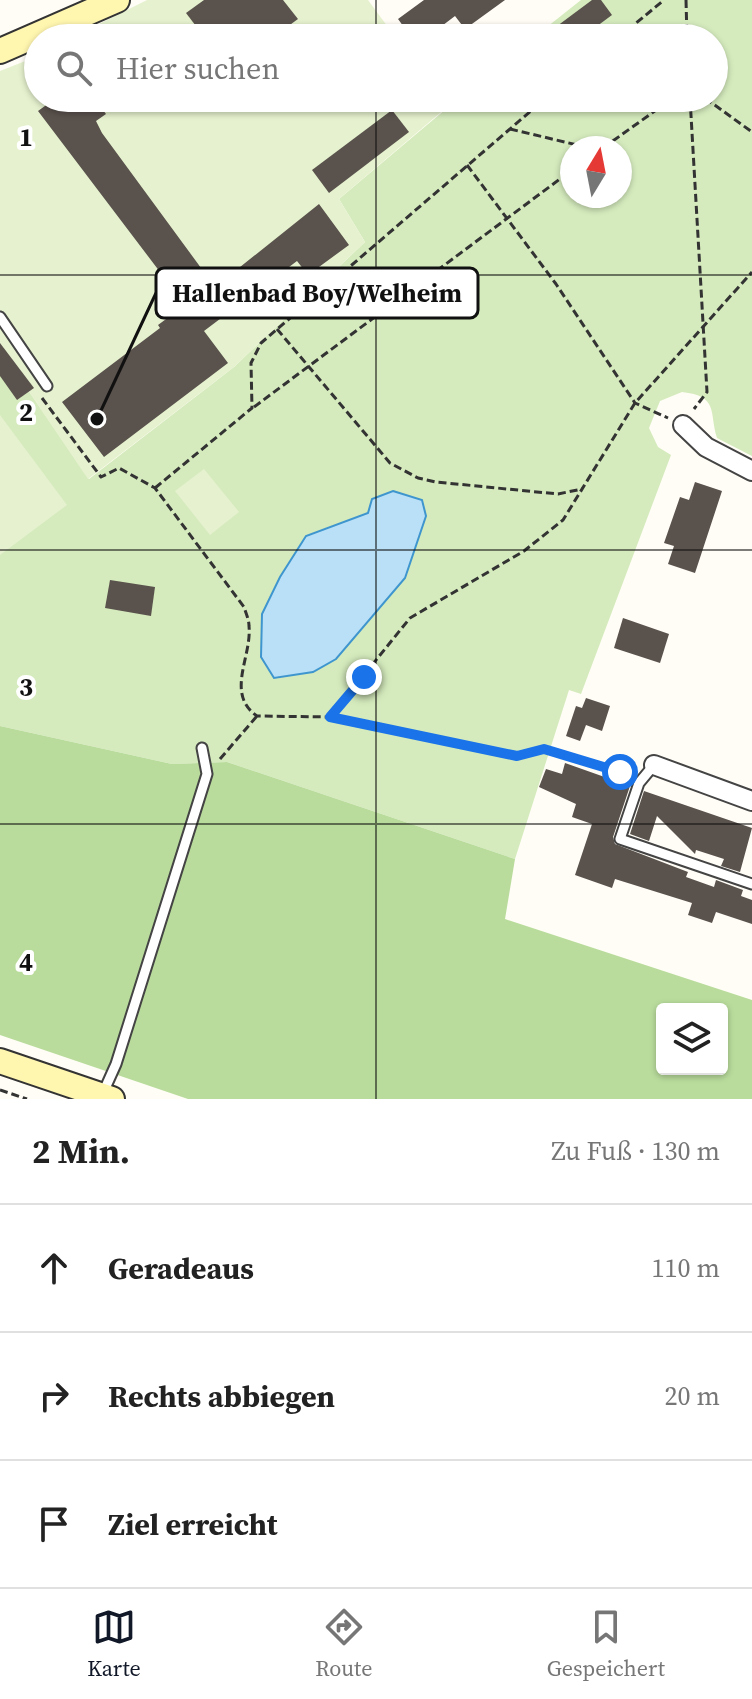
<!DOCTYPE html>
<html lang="de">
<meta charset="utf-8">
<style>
:root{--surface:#fff;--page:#f2f2f2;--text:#222;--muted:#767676;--line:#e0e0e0;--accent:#111827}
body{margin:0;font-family:"Source Serif 4",serif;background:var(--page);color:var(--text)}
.controls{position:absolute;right:24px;bottom:24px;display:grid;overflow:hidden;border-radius:8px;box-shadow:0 2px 6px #0004}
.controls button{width:72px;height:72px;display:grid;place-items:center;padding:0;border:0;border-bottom:2px solid var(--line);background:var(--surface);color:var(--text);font:40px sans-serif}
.compass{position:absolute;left:560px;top:136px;width:72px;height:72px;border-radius:50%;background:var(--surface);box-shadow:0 2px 6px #0004;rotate:10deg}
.stop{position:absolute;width:24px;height:24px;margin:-18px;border:6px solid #1a73e8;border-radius:50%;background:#fff}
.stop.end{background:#1a73e8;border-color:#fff;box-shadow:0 2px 8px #0008}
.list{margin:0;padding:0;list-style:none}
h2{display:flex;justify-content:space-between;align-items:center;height:104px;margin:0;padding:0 32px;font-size:34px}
h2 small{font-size:26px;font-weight:400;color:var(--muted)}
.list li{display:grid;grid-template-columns:52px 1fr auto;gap:24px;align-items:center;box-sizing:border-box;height:128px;padding:0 32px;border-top:2px solid var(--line)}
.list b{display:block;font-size:30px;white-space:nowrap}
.list em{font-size:26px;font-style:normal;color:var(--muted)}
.icon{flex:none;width:44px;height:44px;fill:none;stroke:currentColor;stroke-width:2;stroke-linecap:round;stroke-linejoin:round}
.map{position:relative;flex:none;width:752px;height:1099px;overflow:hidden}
.search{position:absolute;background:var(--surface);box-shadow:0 2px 6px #0004;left:24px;right:24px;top:24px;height:88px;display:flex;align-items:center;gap:20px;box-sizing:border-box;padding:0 28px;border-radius:44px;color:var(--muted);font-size:30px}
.sheet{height:488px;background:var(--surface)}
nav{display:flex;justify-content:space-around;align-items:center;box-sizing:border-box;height:112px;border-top:2px solid var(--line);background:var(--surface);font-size:22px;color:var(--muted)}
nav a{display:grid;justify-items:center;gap:4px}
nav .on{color:var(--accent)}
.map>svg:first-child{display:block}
.green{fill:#d5ebbd;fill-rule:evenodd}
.forest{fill:#b9dc9c;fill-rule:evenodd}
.pitch{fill:#e6f2cf}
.water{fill:#b9e0f7;stroke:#3f96cf;stroke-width:2}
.building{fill:#5a524d}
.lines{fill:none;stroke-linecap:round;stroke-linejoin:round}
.lane-casing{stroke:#444;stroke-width:13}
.street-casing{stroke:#444;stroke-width:22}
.secondary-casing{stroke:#333;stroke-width:28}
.path{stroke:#333;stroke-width:3;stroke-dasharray:8 4;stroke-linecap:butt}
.lane{stroke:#fff;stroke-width:9}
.street{stroke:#fff;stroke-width:18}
.secondary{stroke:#fff6b0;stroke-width:24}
.route{stroke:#1a73e8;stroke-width:10}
.grid{fill:none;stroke:#111;stroke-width:2;stroke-opacity:0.55}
.grid-label{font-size:26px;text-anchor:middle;font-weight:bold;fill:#111;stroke:#fff;stroke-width:8;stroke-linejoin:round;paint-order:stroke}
.leader{fill:none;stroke:#111;stroke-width:3}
.callout-dot{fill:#111;stroke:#fff;stroke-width:3}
.callout{fill:#fff;stroke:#111;stroke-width:3}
.callout-label{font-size:26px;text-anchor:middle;font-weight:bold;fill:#111}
</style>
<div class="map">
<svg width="752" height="1099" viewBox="0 0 752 1099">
<rect width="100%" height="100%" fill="#fffdf5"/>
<!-- green -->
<path class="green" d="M581 0H752V456L717 438C709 412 719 396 682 392L660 401 649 428 658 447 671 455 581 694 569 690 515 859 227 762 172 764 0 726V349L89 479 234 367 365 242 339 199 459 98H714V38H533ZM572 148H620V196H572Z"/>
<!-- forest -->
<path class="forest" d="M0 726 172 764 227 762 515 859 505 919 752 1000V1099H188L0 1035ZM662 1009H722V1069H662Z"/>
<!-- pitch -->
<g class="pitch">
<path d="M147 0H368L396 38H71Z"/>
<path d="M38 56V98H441L447 107 339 199 365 242 234 367 88 479 0 349V71Z"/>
<path d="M0 415 67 505 0 555Z"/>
<path d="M204 469 239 512 210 535 175 491Z"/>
</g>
<!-- water -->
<path class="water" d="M393 491 422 500 426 516 405 578 336 659 313 672 274 678 261 657 262 614 280 577 306 536 368 513 372 499Z"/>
<!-- building -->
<g class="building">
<path d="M204 0H283L298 19 272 38H205L186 13Z"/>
<path d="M424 0H505L465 29 455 16 426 38H412L398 19Z"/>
<path d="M592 0H601L612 15 581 38H541Z"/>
<path d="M56 98H80L88 109 97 102 106 114 96 121 102 133 215 287 319 204 349 245 308 275 297 261 204 331 228 363 104 457 62 402 160 328 158 325 185 305 38 111Z"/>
<path d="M392 110 409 132 329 193 312 170Z"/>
<path d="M0 343 34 388 17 400 0 376Z"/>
<path d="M695 482 722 491 695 573 668 564 674 546 664 543 680 497 689 500Z"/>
<path d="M110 580 155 587 151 616 105 608Z"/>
<path d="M623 618 669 634 660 663 614 648Z"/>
<path d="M586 698 610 706 602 731 586 725 580 741 566 736 576 706 582 708Z"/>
<path d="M565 763 630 786 613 837 615 844 688 872 686 877 714 887 716 880 743 890 741 896 752 900V924L716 912 712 923 688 915 692 903 615 879 612 888 575 875 592 824 572 817 576 804 539 787 546 769 562 774Z"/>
<path d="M644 791 752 828 740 872 721 866 724 859 696 850 695 854 657 816 649 841 630 834Z"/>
</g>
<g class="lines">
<defs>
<g id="lane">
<path d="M0 317 47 386"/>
<path d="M654 765 639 783 620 839 752 884"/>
<path d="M103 1093 116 1064 207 774 202 748"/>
</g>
<g id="street">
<path d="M683 425 706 447 752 471"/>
<path d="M654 765 752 801"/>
</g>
<g id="secondary">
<path d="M0 51 117 0"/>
<path d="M0 1061 112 1099"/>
</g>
</defs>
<!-- lane casing -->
<use href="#lane" class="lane-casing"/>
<!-- street casing -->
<use href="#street" class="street-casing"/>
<!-- secondary casing -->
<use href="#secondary" class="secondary-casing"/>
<!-- path -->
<g class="path">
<path d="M686 0 687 38"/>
<path d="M618 38 664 0"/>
<path d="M690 98 707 392 694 409"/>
<path d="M705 98 752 132"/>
<path d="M510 129 590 148"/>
<path d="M603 148 673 98"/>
<path d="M467 165 556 284 635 403 668 418"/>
<path d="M277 329 390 463 418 478 436 482 558 494 582 489"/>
<path d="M42 398 101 477 119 468 155 488 244 607C246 613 249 620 249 626 252 657 225 694 257 716L330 717 410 618 524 551 563 520 635 403 752 272"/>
<path d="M254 407 572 170"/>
<path d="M155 488 252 408 251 363 261 343 546 98"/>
<path d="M330 717 517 756 544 749 620 772 634 769"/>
<path d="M220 759 257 716"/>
<path d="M0 1090 27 1099"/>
</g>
<!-- lane -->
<use href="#lane" class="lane"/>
<!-- street -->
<use href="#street" class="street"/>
<!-- secondary -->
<use href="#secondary" class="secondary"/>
</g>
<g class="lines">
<!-- route -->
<path class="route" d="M364 677 330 717 517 756 544 749 620 772"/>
</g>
<!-- grid -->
<path class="grid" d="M376 0V38M376 98V1099M0 275H752M0 550H752M0 824H752"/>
<g class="grid-label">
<text x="26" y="146">1</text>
<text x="26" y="421">2</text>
<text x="26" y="696">3</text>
<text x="26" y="971">4</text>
</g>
<!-- callouts -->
<path class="leader" d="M97 419L156 293"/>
<circle class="callout-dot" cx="97" cy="419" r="8"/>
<rect class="callout" x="156" y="268" width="322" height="50" rx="8"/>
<g class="callout-label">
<text x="317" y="302">Hallenbad Boy/Welheim</text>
</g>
</svg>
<div class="controls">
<button><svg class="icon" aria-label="layers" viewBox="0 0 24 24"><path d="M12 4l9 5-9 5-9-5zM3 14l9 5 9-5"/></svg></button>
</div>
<svg class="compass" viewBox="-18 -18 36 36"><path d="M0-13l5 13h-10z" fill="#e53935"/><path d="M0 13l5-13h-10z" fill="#767676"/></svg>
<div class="stop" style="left:620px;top:772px"></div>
<div class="stop end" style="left:364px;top:677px"></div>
<div class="search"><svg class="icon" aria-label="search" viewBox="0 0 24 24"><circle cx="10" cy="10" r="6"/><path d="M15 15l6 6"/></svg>Hier suchen</div>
</div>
<section class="sheet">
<h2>2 Min.<small>Zu Fuß · 130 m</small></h2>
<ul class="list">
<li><svg class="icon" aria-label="ahead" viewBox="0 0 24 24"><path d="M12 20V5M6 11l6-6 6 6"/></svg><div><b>Geradeaus</b></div><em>110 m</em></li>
<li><svg class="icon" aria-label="right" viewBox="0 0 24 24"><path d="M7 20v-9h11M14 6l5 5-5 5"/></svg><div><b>Rechts abbiegen</b></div><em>20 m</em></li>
<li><svg class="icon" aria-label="arrive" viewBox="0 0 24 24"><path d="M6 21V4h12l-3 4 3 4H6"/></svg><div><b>Ziel erreicht</b></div></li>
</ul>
</section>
<nav>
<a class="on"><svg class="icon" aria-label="map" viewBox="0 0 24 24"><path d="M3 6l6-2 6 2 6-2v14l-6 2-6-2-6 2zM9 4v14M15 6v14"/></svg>Karte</a>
<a><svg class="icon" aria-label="directions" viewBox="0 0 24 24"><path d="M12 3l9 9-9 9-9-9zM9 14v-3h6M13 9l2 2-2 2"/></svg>Route</a>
<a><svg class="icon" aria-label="saved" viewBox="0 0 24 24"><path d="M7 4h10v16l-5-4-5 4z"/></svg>Gespeichert</a>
</nav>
